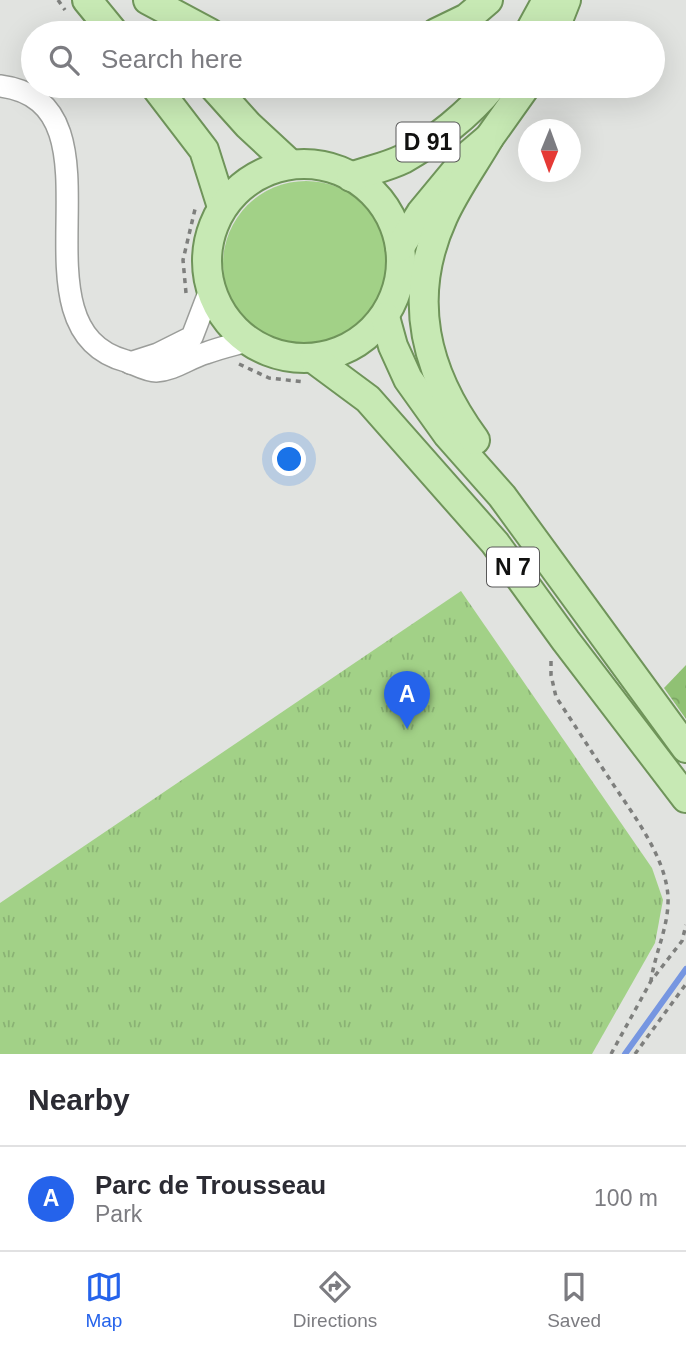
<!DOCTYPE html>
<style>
:root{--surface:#fff;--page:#f2f2f3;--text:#2b2b33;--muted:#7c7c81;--line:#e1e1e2;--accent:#2563eb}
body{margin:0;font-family:Arial,sans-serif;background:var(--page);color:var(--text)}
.compass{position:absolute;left:518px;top:119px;width:63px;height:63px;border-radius:50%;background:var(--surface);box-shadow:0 7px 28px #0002;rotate:181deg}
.you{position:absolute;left:290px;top:460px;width:24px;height:24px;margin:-18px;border:5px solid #fff;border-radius:50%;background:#1a73e8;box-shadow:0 0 0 10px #1a73e833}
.badge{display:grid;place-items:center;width:46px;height:46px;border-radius:50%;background:var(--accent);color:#fff;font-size:23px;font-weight:700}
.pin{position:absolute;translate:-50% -58px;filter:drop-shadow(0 2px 4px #0008)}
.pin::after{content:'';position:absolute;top:37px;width:24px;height:21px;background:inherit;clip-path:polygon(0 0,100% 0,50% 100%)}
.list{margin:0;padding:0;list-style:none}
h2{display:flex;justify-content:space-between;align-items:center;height:91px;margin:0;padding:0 28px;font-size:30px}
h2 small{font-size:23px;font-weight:400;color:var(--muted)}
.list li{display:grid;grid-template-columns:46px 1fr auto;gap:21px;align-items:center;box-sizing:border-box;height:105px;padding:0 28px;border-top:2px solid var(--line)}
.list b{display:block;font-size:26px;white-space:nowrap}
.list p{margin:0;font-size:23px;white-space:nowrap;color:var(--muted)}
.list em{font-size:23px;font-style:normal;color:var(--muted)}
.icon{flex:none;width:38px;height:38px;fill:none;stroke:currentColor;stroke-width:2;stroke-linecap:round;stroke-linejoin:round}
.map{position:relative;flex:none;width:686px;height:1054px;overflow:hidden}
.search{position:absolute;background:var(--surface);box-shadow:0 7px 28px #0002;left:21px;right:21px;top:21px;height:77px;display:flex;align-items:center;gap:18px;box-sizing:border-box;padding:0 24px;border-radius:38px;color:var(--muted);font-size:26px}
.sheet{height:196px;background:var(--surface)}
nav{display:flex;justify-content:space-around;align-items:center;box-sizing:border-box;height:98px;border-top:2px solid var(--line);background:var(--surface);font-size:19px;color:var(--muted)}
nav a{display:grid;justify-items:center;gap:4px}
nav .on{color:var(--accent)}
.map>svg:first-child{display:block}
.grass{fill:#a2d187}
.forest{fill:url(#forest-crowns)}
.park{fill:url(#park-tufts)}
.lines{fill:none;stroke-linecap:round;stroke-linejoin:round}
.stream{stroke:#7696e1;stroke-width:6}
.minor-casing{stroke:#9b9d9a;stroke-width:24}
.major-casing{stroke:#6f945a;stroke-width:32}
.path{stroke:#7e7f7d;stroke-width:3.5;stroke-dasharray:5 5;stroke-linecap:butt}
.minor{stroke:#fff;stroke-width:21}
.major{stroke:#c7e9b4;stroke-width:28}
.labels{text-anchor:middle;stroke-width:5;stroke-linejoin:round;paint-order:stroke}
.shield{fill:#fff;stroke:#585858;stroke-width:2}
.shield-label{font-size:23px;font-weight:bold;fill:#111110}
</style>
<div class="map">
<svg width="686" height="1054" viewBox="0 0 686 1054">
<defs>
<pattern id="forest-crowns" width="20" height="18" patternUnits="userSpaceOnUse" patternTransform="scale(1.75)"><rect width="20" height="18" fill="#90c174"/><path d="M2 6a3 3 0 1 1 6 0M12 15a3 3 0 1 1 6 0" fill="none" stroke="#7ba563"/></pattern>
<pattern id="park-tufts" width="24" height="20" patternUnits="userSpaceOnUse" patternTransform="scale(1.75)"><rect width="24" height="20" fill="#a2d187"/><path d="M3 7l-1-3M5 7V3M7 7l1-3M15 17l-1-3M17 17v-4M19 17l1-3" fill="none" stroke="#8ab274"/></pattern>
</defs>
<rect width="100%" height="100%" fill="#e1e3e0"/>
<!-- grass -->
<circle class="grass" cx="306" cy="264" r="83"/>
<!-- forest -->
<path class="forest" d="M686 665V719L664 688Z"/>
<!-- park -->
<path class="park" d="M461 591 652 868 663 900 655 943 592 1054H0V903Z"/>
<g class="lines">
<!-- stream -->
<path class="stream" d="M625 1054 686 969"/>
<defs>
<g id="minor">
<path d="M0 86C135 103 2 328 126 361 135 364 146 371 156 371 174 370 189 358 206 353 219 348 233 345 247 341"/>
<path d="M130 363 158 354 192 337 210 290"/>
</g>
<g id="major">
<path d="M87 0 114 33"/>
<path d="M148 0 210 33"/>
<path d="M436 33 467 18 488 0"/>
<path d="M529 33 547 0"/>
<path d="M553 33 566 0"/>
<path d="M155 86 204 150 222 207"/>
<path d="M213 86 248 125 289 163"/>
<circle cx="304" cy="261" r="97"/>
<path d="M351 177C367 171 387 167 403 159 435 141 469 114 492 86"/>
<path d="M400 247 421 213 469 155 489 138 526 86"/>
<path d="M385 317 393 346 408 379 448 435 502 496 686 748"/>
<path d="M314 359 368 399 495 543 566 641 686 798"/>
<path d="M475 440C425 372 406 298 443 217 455 190 474 164 489 138"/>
</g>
</defs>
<!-- minor casing -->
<use href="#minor" class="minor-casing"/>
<!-- major casing -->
<use href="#major" class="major-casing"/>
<!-- path -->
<g class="path">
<path d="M58 0 65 10"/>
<path d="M186 293 183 260 196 205"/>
<path d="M239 364 269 378 305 382"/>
<path d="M551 661V675L556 697C574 724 591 751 609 778 631 812 666 856 668 897 669 927 655 952 651 981"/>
<path d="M611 1054 651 981 682 941 686 925"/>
<path d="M635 1054 686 984"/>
</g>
<!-- minor -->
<use href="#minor" class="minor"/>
<!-- major -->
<use href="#major" class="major"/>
</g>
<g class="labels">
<!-- shield labels -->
<g class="shield">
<rect x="396.5" y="122.5" width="63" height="39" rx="5"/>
<rect x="487" y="547.5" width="52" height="39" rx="5"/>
</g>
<g class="shield-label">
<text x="428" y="150">D 91</text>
<text x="513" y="575">N 7</text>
</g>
</g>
</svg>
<svg class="compass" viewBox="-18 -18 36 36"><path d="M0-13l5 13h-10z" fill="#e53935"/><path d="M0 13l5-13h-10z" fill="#7c7c81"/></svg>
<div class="you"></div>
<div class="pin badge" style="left:407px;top:729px">A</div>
<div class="search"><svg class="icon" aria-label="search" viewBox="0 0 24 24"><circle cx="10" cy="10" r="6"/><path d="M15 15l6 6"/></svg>Search here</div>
</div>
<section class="sheet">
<h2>Nearby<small></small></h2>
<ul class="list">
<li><span class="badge">A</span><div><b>Parc de Trousseau</b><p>Park</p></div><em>100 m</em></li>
</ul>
</section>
<nav>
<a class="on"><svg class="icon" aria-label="map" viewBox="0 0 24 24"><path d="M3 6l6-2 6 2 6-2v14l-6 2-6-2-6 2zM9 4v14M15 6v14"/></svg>Map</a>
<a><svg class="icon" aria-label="directions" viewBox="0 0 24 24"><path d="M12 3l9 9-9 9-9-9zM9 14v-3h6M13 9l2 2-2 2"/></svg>Directions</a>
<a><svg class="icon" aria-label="saved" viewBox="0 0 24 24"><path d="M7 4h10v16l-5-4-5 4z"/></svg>Saved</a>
</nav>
